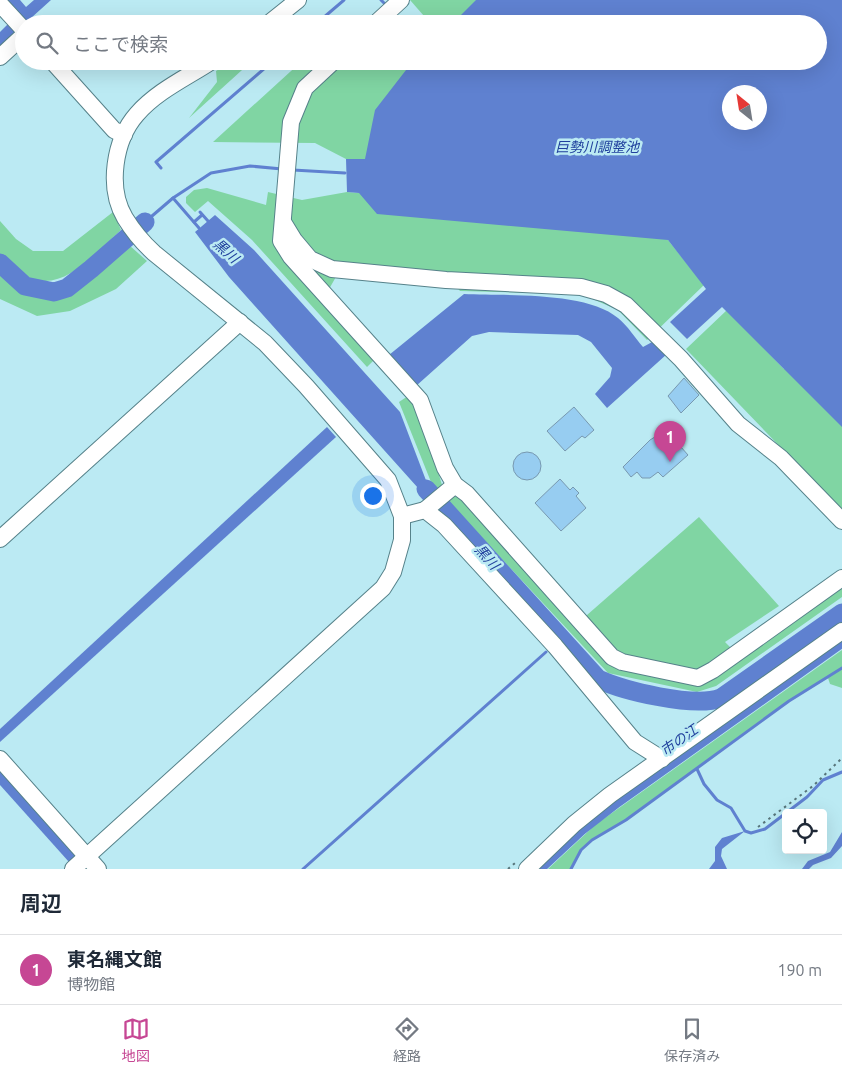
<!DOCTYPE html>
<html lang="ja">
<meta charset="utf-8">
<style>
:root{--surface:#fff;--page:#f6f6f7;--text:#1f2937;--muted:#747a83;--line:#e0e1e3;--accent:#c64794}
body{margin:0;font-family:Ubuntu,"Noto Sans JP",sans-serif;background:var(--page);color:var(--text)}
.controls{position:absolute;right:15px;bottom:15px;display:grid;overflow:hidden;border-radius:5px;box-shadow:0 5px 20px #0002}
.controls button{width:45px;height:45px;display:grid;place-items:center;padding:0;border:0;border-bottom:1px solid var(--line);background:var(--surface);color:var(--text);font:25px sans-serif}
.compass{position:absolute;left:722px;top:85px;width:45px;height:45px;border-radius:50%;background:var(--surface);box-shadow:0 5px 20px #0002;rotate:330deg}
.you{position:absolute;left:372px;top:495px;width:18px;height:18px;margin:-12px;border:4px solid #fff;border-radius:50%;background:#1a73e8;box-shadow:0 0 0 8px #1a73e833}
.badge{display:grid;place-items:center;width:32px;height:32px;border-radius:50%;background:var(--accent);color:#fff;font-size:16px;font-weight:700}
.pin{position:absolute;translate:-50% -41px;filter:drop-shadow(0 1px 2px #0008)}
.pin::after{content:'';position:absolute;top:26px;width:18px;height:15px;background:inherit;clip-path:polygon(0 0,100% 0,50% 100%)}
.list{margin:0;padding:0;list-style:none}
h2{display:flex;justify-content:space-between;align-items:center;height:65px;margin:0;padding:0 20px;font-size:21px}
h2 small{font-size:16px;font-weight:400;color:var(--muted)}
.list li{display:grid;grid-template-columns:32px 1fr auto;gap:15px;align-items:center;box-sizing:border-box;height:70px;padding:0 20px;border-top:1px solid var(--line)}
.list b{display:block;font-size:19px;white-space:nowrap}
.list p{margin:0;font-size:16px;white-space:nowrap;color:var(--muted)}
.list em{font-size:16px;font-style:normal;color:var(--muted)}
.icon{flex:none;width:28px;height:28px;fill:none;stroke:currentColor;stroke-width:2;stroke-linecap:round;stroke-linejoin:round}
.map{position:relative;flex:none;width:842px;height:869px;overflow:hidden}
.search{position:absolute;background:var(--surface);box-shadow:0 5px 20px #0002;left:15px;right:15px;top:15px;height:55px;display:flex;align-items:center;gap:12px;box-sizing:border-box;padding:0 18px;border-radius:28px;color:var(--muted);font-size:19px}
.sheet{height:135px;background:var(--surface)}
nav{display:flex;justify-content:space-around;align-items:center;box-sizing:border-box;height:70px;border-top:1px solid var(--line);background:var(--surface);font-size:14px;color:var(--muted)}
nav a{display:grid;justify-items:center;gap:2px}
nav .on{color:var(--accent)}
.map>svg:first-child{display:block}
.green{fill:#80d5a3}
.water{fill:#5f81d0;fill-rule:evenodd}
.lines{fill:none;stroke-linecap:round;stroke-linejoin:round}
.stream{stroke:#5f81d0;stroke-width:3}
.canal{stroke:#5f81d0;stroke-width:11}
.river{stroke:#5f81d0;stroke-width:19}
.building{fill:#97cdf1;stroke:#7899b0}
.minor-casing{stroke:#56828a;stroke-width:18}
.path{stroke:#56747a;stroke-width:2;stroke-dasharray:2.5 4;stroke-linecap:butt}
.minor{stroke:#fff;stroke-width:16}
.labels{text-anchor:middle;stroke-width:5;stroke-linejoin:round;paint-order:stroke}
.water-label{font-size:14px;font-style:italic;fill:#20409d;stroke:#bbeaf3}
</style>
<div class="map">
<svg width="842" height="869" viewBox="0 0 842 869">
<rect width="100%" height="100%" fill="#bbeaf3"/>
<!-- green -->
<g class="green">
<path d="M410 0H710L687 24H431Z"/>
<path d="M232 61H252L189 118 217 82 216 71Z"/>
<path d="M302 61H407L668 240 704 285 647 340 618 310 581 294 460 291 454 284 337 275 324 298 376 358 367 367 252 240 208 201 195 212 186 203V197L194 190 207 188 266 205 268 192 302 200 347 192 359 193 365 159H346L315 143 213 142Z"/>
<path d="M113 212 121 230C82 266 48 310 0 255V221L16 239 33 251H63Z"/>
<path d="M129 245 147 261 116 289 70 311 37 316 0 299V274C8 283 15 286 26 290 67 308 100 269 129 245Z"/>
<path d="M727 310 784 369 842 346V511L686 349Z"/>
<path d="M408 396 419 407 442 485 438 489 431 482 399 402Z"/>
<path d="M452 496 467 499 579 622 699 517 779 606 725 642 732 649 842 571V597L716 686 697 692 608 673 447 500Z"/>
<path d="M842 650V688L830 684 828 678 789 701 626 820 592 840 581 850 571 869H548L595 825Z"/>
</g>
<!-- water -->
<g class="water">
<path d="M6 0H20L26 7 34 0H51L0 46V32L8 24Z"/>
<path d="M476 0H842V427L722 307 687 339 670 322 706 289 668 240 377 214 359 193 347 192 346 159H365L375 110 413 61H818V24H452ZM730 92H760V122H730Z"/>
<path d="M215 215 254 250 400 412 427 483 433 490 427 498 229 277 195 232Z"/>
<path d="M464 294C505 296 586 291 618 318 628 326 635 338 643 347L654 341 667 354 607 408 595 394 610 377 612 368 591 342 578 335 489 332 472 336 416 386 389 355Z"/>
<path d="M327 427 336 437 0 742V729Z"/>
<path d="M0 770 77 856 69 862 0 785Z"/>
<path d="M745 831 722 849 721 856 727 869H709L715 861V847L722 838Z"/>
<path d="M842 832V846L831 858 813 865 809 869H802L808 861 830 852Z"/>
</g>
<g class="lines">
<!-- stream -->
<g class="stream">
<path d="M381 0 384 3"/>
<path d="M395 16 402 24"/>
<path d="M316 24 344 0"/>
<path d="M161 168 156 162 273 61"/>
<path d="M293 170 345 173"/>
<path d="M173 198 211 173 250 166 282 169"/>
<path d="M200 212 208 221"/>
<path d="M145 222 173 198 199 228"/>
<path d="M194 222 202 215"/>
<path d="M697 769 704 784 717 800 731 808 745 831 751 833 765 829 807 797 823 780 842 772"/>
<path d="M303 869 546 652"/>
<path d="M571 869 581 850 592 840 626 820 789 701 842 668"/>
</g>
<!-- canal -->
<path class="canal" d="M539 869 581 830 617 802 842 642"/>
<!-- river -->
<g class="river">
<path d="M0 263 25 286 54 292 67 288 91 269 145 222"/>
<path d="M426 489 598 679C624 691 694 708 721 698L842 613"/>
</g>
</g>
<!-- building -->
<g class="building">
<path d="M684 378 699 395 681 413 668 396Z"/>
<path d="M574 407 594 430 585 438 582 436 565 451 547 431Z"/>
<path d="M666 430 688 455 663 477 658 472 650 478H642L637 472 631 477 623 467 650 440Z"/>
<circle cx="527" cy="466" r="14"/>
<path d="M560 479 570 490 573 487 579 493 576 496 586 508 561 531 535 503Z"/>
</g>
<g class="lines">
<defs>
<g id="minor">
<path d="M0 4 24 30"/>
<path d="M268 24 298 0"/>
<path d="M375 24 401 0"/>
<path d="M0 57 24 35"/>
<path d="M52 61 114 130 124 135"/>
<path d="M334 61 305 88 291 122 281 241 291 257 420 400 445 468 455 485 467 494 612 657 622 662 698 678 713 670 842 578"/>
<path d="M283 222 294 240 310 259 332 269 446 280 581 287 606 294 626 305 681 359 738 424 781 458 842 521"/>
<path d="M425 510 455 485"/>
<path d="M402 516 425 510 444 525 555 646 635 742 662 759"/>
<path d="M0 539 240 322"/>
<path d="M0 759 98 869"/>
<path d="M73 869 383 588 393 572 402 540V516L388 480 306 386 265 343 154 253C143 243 133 231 125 218 107 188 114 140 137 114 157 91 186 78 212 61"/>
<path d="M527 869 574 824 610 795 842 631"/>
</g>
</defs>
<!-- minor casing -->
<use href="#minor" class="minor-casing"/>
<!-- path -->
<g class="path">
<path d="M758 827 813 786 842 758"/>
<path d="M508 869 515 863"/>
</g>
<!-- minor -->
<use href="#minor" class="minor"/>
</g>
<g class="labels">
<!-- water labels -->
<g class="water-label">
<text x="597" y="152">巨勢川調整池</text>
<text transform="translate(226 251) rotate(41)" y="5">黒川</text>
<text transform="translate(487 557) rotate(48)" y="5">黒川</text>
<text transform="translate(679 740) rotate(-35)" y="5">市の江</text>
</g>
</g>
</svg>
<div class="controls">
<button><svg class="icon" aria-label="locate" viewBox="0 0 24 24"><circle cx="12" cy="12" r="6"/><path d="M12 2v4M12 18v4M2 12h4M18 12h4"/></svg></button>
</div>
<svg class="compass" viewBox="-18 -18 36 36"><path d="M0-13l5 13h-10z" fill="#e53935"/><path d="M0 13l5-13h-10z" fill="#747a83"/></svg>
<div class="you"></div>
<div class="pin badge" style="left:670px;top:462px">1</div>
<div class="search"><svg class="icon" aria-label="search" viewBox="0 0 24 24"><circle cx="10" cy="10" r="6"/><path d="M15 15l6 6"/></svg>ここで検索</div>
</div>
<section class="sheet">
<h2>周辺<small></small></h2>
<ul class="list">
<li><span class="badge">1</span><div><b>東名縄文館</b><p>博物館</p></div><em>190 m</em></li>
</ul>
</section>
<nav>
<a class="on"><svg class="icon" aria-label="map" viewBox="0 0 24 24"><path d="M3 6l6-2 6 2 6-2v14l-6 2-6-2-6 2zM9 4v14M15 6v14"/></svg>地図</a>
<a><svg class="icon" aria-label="directions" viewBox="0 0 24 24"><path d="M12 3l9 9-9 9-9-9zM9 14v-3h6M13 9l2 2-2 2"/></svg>経路</a>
<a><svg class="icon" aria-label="saved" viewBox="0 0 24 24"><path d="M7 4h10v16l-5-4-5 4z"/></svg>保存済み</a>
</nav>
